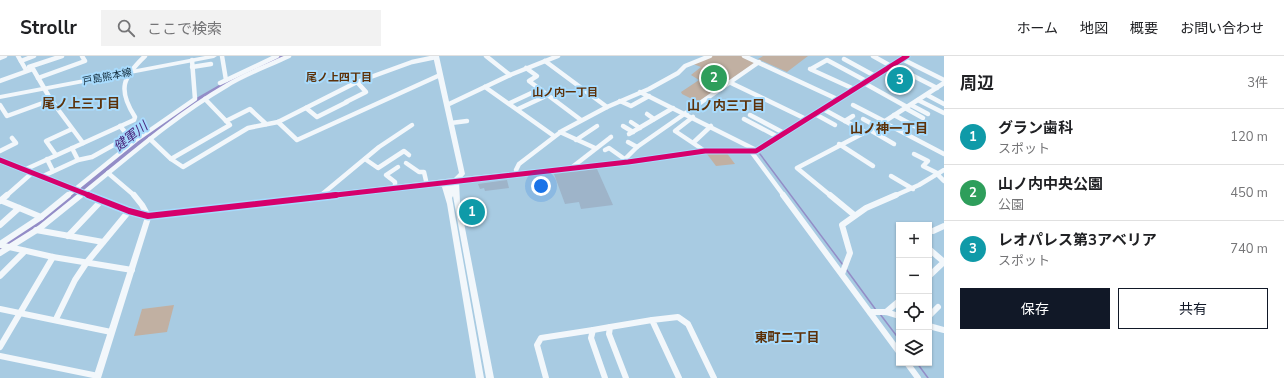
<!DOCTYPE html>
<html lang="ja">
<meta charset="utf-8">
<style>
:root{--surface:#fff;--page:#f2f2f2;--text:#202124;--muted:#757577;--line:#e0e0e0;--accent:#111827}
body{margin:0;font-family:"Nunito Sans","Noto Sans JP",sans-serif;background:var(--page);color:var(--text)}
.controls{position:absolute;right:12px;bottom:12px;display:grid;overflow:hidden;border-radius:0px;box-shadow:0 1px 3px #0004}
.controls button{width:36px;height:36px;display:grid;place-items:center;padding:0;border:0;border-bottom:1px solid var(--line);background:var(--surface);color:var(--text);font:20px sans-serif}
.you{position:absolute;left:541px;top:130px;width:14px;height:14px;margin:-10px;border:3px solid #fff;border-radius:50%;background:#1a73e8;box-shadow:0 0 0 6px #1a73e833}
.badge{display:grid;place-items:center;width:26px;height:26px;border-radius:50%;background:var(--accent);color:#fff;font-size:13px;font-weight:700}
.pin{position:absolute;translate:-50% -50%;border:2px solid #fff;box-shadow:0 1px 4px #0006}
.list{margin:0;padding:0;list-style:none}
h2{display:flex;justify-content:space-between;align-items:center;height:52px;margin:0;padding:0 16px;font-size:17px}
h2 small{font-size:13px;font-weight:400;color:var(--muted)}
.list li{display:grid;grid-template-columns:26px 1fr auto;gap:12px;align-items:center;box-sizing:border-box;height:56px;padding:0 16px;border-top:1px solid var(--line)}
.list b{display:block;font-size:15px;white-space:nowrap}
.list p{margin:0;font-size:13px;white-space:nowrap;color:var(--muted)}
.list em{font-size:13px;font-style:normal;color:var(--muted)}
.actions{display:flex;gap:8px;padding:12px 16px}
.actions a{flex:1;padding:9px 0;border:1px solid var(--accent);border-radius:0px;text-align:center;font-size:14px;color:var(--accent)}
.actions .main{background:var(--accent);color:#fff}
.icon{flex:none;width:22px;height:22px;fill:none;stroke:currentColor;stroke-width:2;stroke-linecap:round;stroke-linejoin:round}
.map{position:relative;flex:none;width:944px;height:322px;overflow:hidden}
header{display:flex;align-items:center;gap:24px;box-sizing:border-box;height:56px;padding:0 20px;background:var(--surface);border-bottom:1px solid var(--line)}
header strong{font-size:19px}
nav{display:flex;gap:22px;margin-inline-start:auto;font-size:14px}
.search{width:280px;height:36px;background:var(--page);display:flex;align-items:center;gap:10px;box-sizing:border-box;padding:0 14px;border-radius:0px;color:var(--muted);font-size:15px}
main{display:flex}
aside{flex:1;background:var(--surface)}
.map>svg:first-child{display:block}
.green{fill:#c1b0a2}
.water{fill:#938dc7}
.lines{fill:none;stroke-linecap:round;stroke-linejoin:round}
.stream{stroke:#938dc7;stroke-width:1.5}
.building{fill:#9eb4c9}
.minor-far1{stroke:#f2f7fb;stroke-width:4.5}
.minor{stroke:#f2f7fb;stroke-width:6}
.tertiary{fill:#f2f7fb;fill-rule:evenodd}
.secondary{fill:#f2f7fb;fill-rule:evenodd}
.cycleway-far1-casing{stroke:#a8dbfd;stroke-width:7}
.cycleway-casing{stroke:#a8dbfd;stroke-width:9}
.cycleway-far1{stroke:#d6006c;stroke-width:5}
.cycleway{stroke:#d6006c;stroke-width:6}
.labels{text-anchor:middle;stroke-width:4;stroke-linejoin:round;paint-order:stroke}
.far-street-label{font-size:10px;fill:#102b3b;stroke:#a8dbfd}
.far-neighbourhood-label{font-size:11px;font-weight:bold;fill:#5c3109;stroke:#a8dbfd}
.neighbourhood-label{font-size:13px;font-weight:bold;fill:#5c3109;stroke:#a8dbfd}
.water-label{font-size:13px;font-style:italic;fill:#4a277d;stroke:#a8dbfd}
</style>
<header>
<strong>Strollr</strong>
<div class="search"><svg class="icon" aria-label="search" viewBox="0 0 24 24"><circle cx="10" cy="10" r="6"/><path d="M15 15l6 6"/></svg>ここで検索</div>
<nav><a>ホーム</a><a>地図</a><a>概要</a><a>お問い合わせ</a></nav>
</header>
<main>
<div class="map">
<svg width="944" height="322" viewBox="0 0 944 322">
<rect width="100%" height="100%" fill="#a8cbe2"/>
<!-- green -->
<g class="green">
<path d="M712 0H743L755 7 698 46 682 38 681 36 699 24 691 19 701 11 693 8Z"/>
<path d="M763 0H808L787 16 758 3Z"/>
<path d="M726 96 735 108 716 110 707 98Z"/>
<path d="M174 249 167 276 134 280 142 253Z"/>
</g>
<!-- water -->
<path class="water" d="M279 0H288L205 42 39 171 0 196V189L161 66 198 41 226 25Z"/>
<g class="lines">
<!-- stream -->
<g class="stream">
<path d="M760 98 843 209"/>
<path d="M846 213 876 254"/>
<path d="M880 258 899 283"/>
<path d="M917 307 928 322"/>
</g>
</g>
<!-- building -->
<g class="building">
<path d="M894 17 902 20 908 24 899 28 893 25 896 23 888 20Z"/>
<path d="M597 113 613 149 581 153 579 146 565 148 554 118Z"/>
<path d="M507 124 509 132 485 135 484 132 480 133 478 128Z"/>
<path d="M474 146 478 165 469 167 466 148Z"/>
</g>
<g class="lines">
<!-- minor-far1 -->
<g class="minor-far1">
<path d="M18 0 26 14"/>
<path d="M222 0 226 24"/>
<path d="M486 0 510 19"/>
<path d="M744 0 837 43"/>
<path d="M873 0 891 10"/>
<path d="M0 2 5 0"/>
<path d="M844 3 875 20"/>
<path d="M902 3 944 24"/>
<path d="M21 5 34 0"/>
<path d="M545 5 607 51"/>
<path d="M892 9 937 32"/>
<path d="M29 11 62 0"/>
<path d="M192 11 211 8"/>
<path d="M526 12 537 20 529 25 581 64"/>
<path d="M810 13 854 33"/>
<path d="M811 13 827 4 866 25"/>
<path d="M38 22 85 5 82 0"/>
<path d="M0 25 33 13 51 44 83 87"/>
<path d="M729 26 806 63"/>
<path d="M220 27 277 0"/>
<path d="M864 27 907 51"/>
<path d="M485 31 554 80"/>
<path d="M640 36 754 93"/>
<path d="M927 39 944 48"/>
<path d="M918 44 944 57"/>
<path d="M620 45 631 50 649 40"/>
<path d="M346 46 366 36 357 26"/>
<path d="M510 47 540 33"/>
<path d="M0 49 7 60 51 44"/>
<path d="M447 49 510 19 558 0"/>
<path d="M853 49 884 65"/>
<path d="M911 49 928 58"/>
<path d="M306 52 317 61 347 46"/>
<path d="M905 52 923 62"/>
<path d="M518 53 548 39"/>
<path d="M823 53 865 76"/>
<path d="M647 58 654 63"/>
<path d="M815 58 835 69"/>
<path d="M750 59 784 77"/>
<path d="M894 59 920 73"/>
<path d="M693 61 675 75 705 95"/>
<path d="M744 63 778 81"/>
<path d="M863 63 876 70"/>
<path d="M226 65 250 53 266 68"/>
<path d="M845 65 853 60"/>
<path d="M278 66 297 84 440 19"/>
<path d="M631 66 640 72"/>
<path d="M883 66 944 98"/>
<path d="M451 67 467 65"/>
<path d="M120 70 130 82"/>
<path d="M623 70 633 76"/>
<path d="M870 74 894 88"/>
<path d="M560 76 595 92"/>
<path d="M629 78 673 52"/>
<path d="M150 83 171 103 183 111 248 72 278 66 357 26 412 6 436 1"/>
<path d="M576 84 597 70"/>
<path d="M628 86 637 91"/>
<path d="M694 86 711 70"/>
<path d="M839 88 873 110"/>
<path d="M72 92 78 104 92 101 128 81"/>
<path d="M605 94 609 92 626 104"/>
<path d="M750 94 784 140"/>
<path d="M0 95 16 87 12 82"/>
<path d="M914 98 928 105 923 110 939 118"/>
<path d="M56 99 46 85 72 73"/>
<path d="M626 102 637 91 759 6"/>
<path d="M47 103 53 115"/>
<path d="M171 103 230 69 205 43"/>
<path d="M365 103 378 112 404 95 409 99"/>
<path d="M0 104 91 140"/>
<path d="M406 107 419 116H424L427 129"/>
<path d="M571 112 611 81"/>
<path d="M24 114 134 64 135 61C117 33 123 21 145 0"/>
<path d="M108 117 135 140"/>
<path d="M517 118 516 114 519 108 562 75 607 51 649 33 678 17 685 10 710 0"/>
<path d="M938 119 944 125"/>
<path d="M891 120 913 133"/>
<path d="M41 121 78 104"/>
<path d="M456 124 628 106 705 95H756L907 0"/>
<path d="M395 132V126L386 119 398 111"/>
<path d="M6 140 32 117"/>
<path d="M67 140 136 84 195 43 192 4"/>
<path d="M80 140C127 102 173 61 226 30 245 18 268 10 289 0"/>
<path d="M320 140 379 91 412 69"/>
<path d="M831 140 797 112 879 69 944 27"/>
<path d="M894 140 919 129 944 114"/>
</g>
<!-- minor -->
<g class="minor">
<path d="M88 139 129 155 148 160 142 149 134 139"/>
<path d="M783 139 899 296"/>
<path d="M830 139 853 158"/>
<path d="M319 141 322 139"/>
<path d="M0 144 41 161 68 139"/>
<path d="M0 145 7 139"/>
<path d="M0 169 19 152"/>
<path d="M36 174 103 186"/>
<path d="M933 175 944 170"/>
<path d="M68 180 102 144"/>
<path d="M0 188 41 161"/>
<path d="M0 189 53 201 132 214"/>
<path d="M929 193 944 206 929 220"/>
<path d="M0 197 40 172 81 139"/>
<path d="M842 218 850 197 842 169 866 152 896 139"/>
<path d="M0 220 25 195"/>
<path d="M0 253 111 276"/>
<path d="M870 256H886L899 260"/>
<path d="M886 256 899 245"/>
<path d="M929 260 938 251"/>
<path d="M56 263 75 224 87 206 129 155"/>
<path d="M929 270 944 274"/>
<path d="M0 291 53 201"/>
<path d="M0 300 98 320"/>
<path d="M907 307 918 322"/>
<path d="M546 322 537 289 541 282 593 274"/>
<path d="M605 322 591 282 593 274 610 271"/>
<path d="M626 322 609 278 610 271 652 264"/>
<path d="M679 322 652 264 678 261 688 268 714 322"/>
</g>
<!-- tertiary -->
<path class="tertiary" d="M433 0H439L465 118 459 125 460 146 494 322H486L453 140 452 142 484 322H476L447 148 442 131 435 129 151 162 101 322H93L146 158 454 122 459 117Z"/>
<!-- secondary -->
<path class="secondary" d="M205 0H217L214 2 0 43V39Z"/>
<defs>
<g id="cycleway-far1">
<path d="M0 104 91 140"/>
<path d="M327 140 628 106 705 95H756L907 0"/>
</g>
<path id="cycleway" d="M88 139 129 155 148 160 336 139"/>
</defs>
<!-- cycleway-far1 casing -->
<use href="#cycleway-far1" class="cycleway-far1-casing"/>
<!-- cycleway casing -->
<use href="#cycleway" class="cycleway-casing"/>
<!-- cycleway-far1 -->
<use href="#cycleway-far1" class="cycleway-far1"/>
<!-- cycleway -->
<use href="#cycleway" class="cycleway"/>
</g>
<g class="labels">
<!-- far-street labels -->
<g class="far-street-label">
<text transform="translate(107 20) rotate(-11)" y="4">戸島熊本線</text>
</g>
<!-- far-neighbourhood labels -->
<g class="far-neighbourhood-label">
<text x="339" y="25">尾ノ上四丁目</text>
<text x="565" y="40">山ノ内一丁目</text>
</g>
<!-- neighbourhood labels -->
<g class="neighbourhood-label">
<text x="81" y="52">尾ノ上三丁目</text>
<text x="726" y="54">山ノ内三丁目</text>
<text x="889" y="77">山ノ神一丁目</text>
<text x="787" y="286">東町二丁目</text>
</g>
<!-- water labels -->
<g class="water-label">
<text transform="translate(130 80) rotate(-38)" y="5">健軍川</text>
</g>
</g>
</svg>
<div class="controls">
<button>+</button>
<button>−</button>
<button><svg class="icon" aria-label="locate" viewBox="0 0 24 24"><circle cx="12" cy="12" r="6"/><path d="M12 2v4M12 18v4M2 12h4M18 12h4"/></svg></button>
<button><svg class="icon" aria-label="layers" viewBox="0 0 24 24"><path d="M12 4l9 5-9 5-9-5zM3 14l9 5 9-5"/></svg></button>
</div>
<div class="you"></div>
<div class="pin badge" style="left:472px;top:156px;background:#0f9aa8">1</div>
<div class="pin badge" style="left:714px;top:22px;background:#2e9e5b">2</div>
<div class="pin badge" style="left:900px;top:24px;background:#0f9aa8">3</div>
</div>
<aside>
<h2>周辺<small>3件</small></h2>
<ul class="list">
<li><span class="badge" style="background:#0f9aa8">1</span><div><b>グラン歯科</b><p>スポット</p></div><em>120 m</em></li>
<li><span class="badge" style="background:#2e9e5b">2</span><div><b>山ノ内中央公園</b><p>公園</p></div><em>450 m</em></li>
<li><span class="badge" style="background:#0f9aa8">3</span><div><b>レオパレス第3アベリア</b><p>スポット</p></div><em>740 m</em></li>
</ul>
<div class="actions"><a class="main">保存</a><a>共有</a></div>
</aside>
</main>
